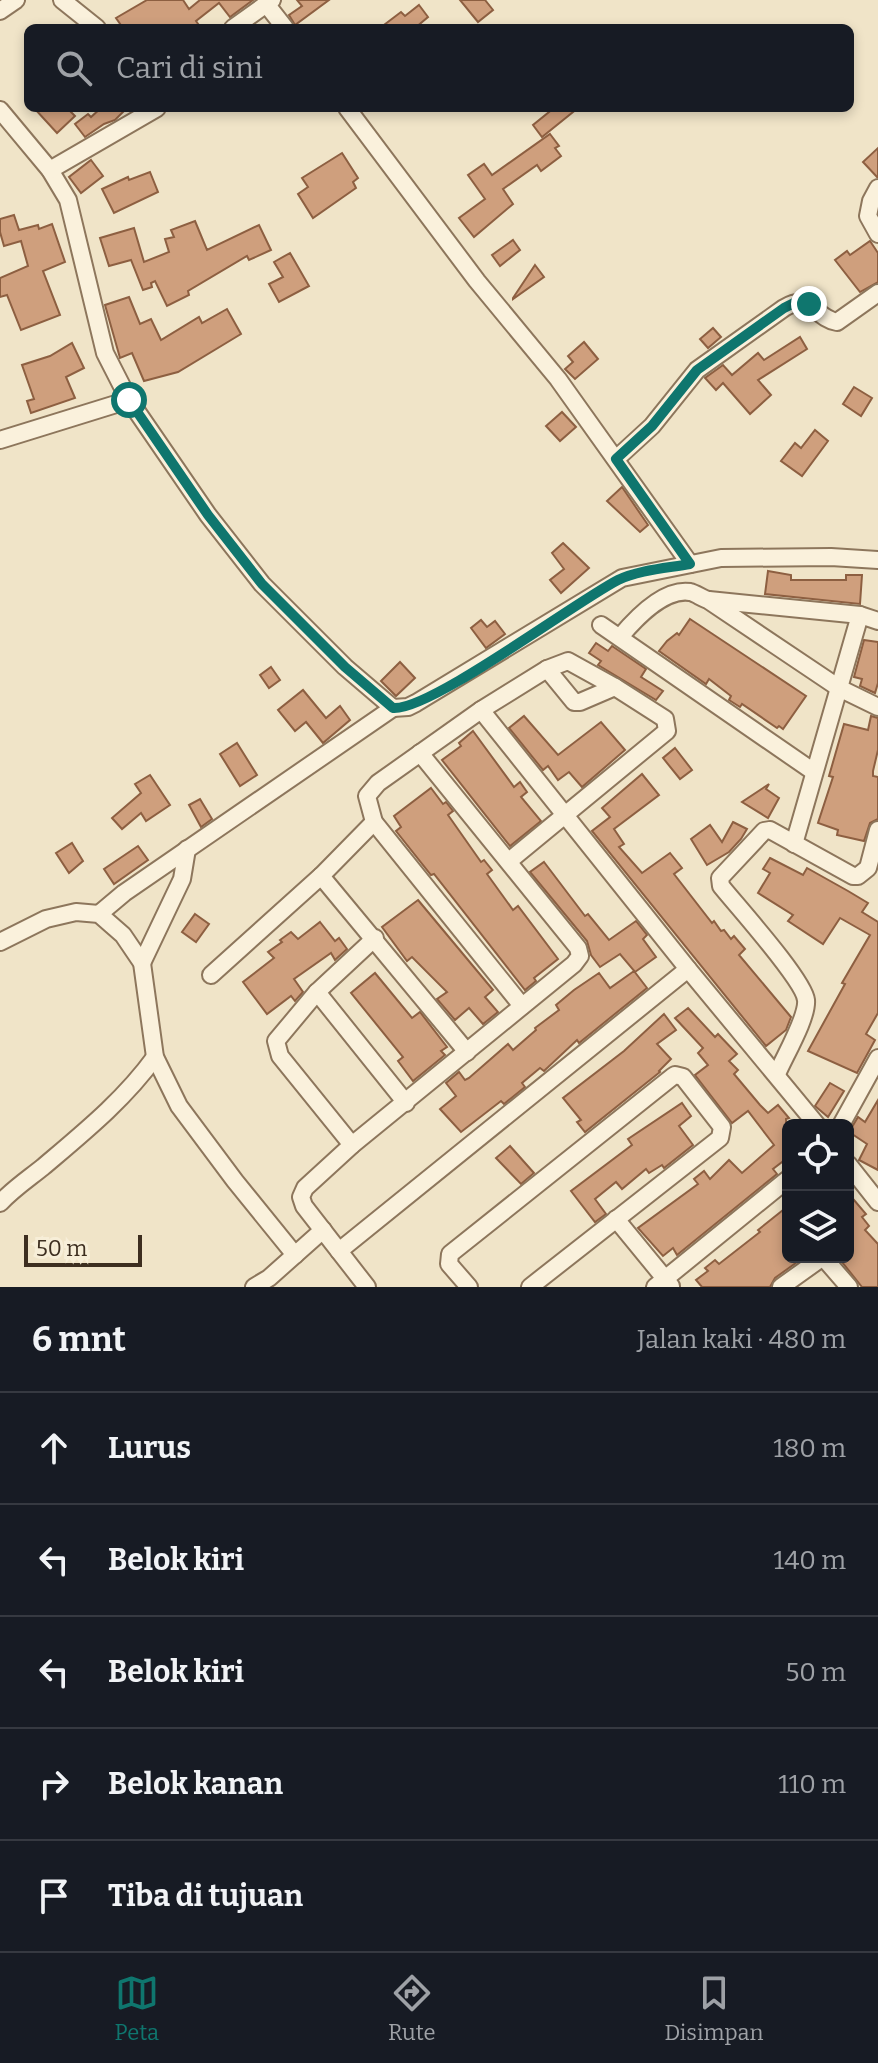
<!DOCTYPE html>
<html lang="id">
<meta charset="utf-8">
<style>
:root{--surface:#171b24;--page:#242831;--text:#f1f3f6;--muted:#9ea1a6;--line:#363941;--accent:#0f766e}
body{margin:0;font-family:Bitter,serif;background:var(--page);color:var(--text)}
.controls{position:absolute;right:24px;bottom:24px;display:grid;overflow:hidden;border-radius:12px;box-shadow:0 4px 12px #0003}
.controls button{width:72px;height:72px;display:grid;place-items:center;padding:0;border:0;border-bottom:2px solid var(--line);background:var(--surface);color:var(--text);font:40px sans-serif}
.scale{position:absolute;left:24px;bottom:20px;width:118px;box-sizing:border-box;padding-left:8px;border:4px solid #3d2e20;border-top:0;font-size:22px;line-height:28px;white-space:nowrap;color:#3d2e20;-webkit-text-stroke:6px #f7eed8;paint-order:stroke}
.stop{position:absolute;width:24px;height:24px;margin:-18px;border:6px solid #0f766e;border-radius:50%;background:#fff}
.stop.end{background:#0f766e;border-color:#fff;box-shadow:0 2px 8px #0008}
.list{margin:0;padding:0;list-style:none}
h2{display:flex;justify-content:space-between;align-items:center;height:104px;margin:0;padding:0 32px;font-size:34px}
h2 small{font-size:26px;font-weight:400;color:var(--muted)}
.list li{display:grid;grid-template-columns:52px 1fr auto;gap:24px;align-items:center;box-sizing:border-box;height:112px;padding:0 32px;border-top:2px solid var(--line)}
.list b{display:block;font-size:30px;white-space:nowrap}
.list em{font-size:26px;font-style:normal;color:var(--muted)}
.icon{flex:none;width:44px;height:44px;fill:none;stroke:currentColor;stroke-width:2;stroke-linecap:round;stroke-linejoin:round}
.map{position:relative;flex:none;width:878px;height:1287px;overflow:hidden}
.search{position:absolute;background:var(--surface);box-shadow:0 4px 12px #0003;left:24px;right:24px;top:24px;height:88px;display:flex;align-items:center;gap:20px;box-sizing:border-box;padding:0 28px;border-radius:12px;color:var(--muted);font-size:30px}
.sheet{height:664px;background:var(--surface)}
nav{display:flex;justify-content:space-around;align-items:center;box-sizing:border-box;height:112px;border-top:2px solid var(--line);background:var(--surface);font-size:22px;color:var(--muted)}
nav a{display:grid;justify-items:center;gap:4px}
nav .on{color:var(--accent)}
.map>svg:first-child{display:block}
.building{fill:#cf9f7d;stroke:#8d5f41;stroke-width:2}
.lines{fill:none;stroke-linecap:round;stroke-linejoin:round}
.street-casing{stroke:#8d765c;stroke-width:20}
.street{stroke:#faf1dc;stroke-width:16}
.route{stroke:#0f766e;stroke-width:10}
</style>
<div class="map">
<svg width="878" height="1287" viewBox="0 0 878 1287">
<rect width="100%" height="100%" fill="#f0e4c8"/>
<!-- building -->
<g class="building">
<path d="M147 0H183L189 9 200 0H253L230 17 219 3 196 21 201 28H123L116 18Z"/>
<path d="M297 0H329L295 25 289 15 302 6Z"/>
<path d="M460 0H485L493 10 478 22Z"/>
<path d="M419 5 428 17 415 28H380L401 12 405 16Z"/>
<path d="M34 108H67L75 116 57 133Z"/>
<path d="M101 108H127L115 120 104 124 85 137 75 124 88 114 91 117Z"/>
<path d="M554 108H578L542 137 533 125Z"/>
<path d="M550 134 559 146 555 148 561 156 541 171 537 165 503 189 513 204 474 237 459 218 485 199 468 175 484 164 492 175Z"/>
<path d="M878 148V177H877L863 162Z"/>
<path d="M342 153 358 178 353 182 356 188 313 218 298 194 308 187 302 178Z"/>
<path d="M91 160 103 176 81 193 69 177Z"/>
<path d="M150 172 158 192 114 213 102 189 128 177 129 180Z"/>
<path d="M14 215 19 230 38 225 39 229 52 224 65 262 43 271 60 315 21 330 7 295 0 297V278L28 266 21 241 4 246 0 232V219Z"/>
<path d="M195 221 207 250 259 225 271 250 249 260 247 256 188 291 189 295 167 306 155 281 151 283 152 287 143 290 131 260 109 266 100 238 134 228 144 262 169 252 165 239 174 237 171 230Z"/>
<path d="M513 240 520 250 500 266 492 255Z"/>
<path d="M870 241 878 253V282L860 292 835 260 847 251 850 255Z"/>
<path d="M290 253 309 286 279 302 269 284 283 277 274 262Z"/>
<path d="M535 265 544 277 513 299V298Z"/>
<path d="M129 297 140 324 151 319 161 340 199 317 202 323 227 309 241 334 178 372 144 381 132 353 120 358 105 305Z"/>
<path d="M713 328 721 337 708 348 700 339Z"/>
<path d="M800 337 807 349 758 380 771 395 750 414 723 383 716 390 705 378 723 365 732 375 758 353 764 360Z"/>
<path d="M584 342 598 359 575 379 565 369 573 362 568 356Z"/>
<path d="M72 343 84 368 66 377 75 398 31 413 27 401 34 399 22 365 50 356Z"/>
<path d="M854 387 872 398 861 416 843 404Z"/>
<path d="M562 412 576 427 560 441 546 426Z"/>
<path d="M815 430 828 441 802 476 781 461 795 443 801 448Z"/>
<path d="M622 487 648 525 640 532 607 501Z"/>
<path d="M563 543 589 568 561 593 550 580 564 569 552 553Z"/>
<path d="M768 571 791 575V580H846V575H862L860 604 765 594Z"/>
<path d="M690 619 806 696 783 729 779 726 777 728 742 704 740 707 729 700 731 696 709 679 706 684 659 651 667 641 677 633 679 635Z"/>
<path d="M481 620 487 627 495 621 505 634 486 648 471 628Z"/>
<path d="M864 640 878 642V683L875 693 860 686 862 679 854 677Z"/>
<path d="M596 643 608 651 612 646 646 669 641 677 663 691 656 700 598 665 601 661 589 653Z"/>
<path d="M400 662 415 678 396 696 381 681Z"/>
<path d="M271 667 280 680 269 688 260 675Z"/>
<path d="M303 690 326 718 340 706 350 720 323 743 306 722 295 731 278 710Z"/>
<path d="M524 716 558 755 601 722 625 750 582 787 569 772 558 780 548 766 543 770 509 728Z"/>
<path d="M871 716 878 718V750L873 771V776L878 777V819L870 823 864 841 837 835 838 830 818 823 833 777 829 776 844 724 868 730Z"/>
<path d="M473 731 514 787 520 782 527 792 521 797 541 821 510 846 442 760 461 746 459 743Z"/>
<path d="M237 743 257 775 240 786 220 754Z"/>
<path d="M675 748 692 770 680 779 663 758Z"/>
<path d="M642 774 659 795 614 829 624 844 619 847 642 873 670 853 682 868 674 874 712 923 714 921 721 931 724 930 731 939 734 936 745 949 739 955 791 1017 786 1030 766 1046 592 831 610 817 602 808Z"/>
<path d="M150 775 170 805 146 821 141 813 122 829 112 818 141 793 135 784Z"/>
<path d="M769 784 766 789 779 798 768 818 742 802Z"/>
<path d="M431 788 443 804 446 802 453 811 448 815 481 862 484 860 492 870 487 874 513 910 518 906 558 959 534 978 536 981 525 990 434 874 431 875 396 831 401 827 394 816Z"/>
<path d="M200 799 212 819 201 827 189 805Z"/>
<path d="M733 822 747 829 741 839 729 852 707 865 691 839 710 825 722 842Z"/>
<path d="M72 843 83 861 69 873 56 853Z"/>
<path d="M138 846 148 860 114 884 104 869Z"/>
<path d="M770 858 803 875 807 868 848 891 868 903 862 912 878 922V1013L866 1034 875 1040 857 1073 808 1051 845 984 842 983 870 935 840 918 823 944 788 921 793 915 758 893 770 873 763 869Z"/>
<path d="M544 862 585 916 588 914 609 940 636 921 647 935 643 939 656 957 635 972 620 954 600 967 591 955 587 941 530 872Z"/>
<path d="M418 900 493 990 485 997 498 1012 483 1024 469 1008 455 1020 437 999 447 992 412 957 407 961 382 927Z"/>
<path d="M195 914 209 924 196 942 182 932Z"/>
<path d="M320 922 335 941 339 938 347 949 335 960 331 953 294 979 303 992 295 1001 291 996 267 1014 243 982 274 958 268 952 282 942 280 940 291 932 298 939Z"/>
<path d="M634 971 647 988 579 1043 577 1040 544 1071 540 1068 522 1083 525 1087 504 1104 501 1101 461 1132 440 1109 456 1096 446 1083 459 1072 465 1080 469 1078 508 1044 513 1050 536 1030 535 1028 559 1010 556 1005 574 990 599 973 610 988Z"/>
<path d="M375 973 412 1018 420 1012 447 1047 441 1051 445 1055 413 1081 398 1061 403 1057 351 993Z"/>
<path d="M688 1008 715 1037 718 1034 737 1054 729 1061 738 1070 734 1074 760 1105 768 1113 778 1105 789 1118 786 1119 788 1162 786 1159 773 1169 777 1174 677 1255 673 1248 663 1256 638 1228 698 1184 694 1179 704 1171 710 1179 729 1160 742 1173 774 1145 748 1111 732 1123 695 1075 708 1065 698 1053 703 1048 675 1018Z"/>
<path d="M664 1014 676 1030 657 1044 671 1059 659 1071 660 1072 585 1132 577 1122 581 1120 563 1098 624 1051Z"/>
<path d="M830 1083 844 1091 828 1117 815 1106Z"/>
<path d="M878 1100V1170L859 1160 867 1144 849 1132 858 1117 865 1122Z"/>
<path d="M682 1103 691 1116 679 1126 693 1145 664 1168 662 1165 649 1173 646 1169 622 1189 616 1182 595 1199 606 1214 595 1222 571 1191 632 1145 628 1139Z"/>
<path d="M510 1146 534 1173 521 1184 496 1158Z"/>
<path d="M848 1193 866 1214 862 1217 869 1226 865 1230 878 1244V1287H862L838 1257H848Z"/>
<path d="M788 1206V1257H804L775 1278 770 1287H702L696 1280 708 1271 705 1268 715 1260 719 1264 760 1232 758 1230Z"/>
</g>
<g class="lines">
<defs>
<g id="street">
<path d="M62 0 97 28"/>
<path d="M267 5 285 28"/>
<path d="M0 11 16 0"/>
<path d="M233 28 272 0"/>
<path d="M347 108 477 281 558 379 690 564"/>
<path d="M0 110 50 170 68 200 105 353 129 400"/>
<path d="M50 170 157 108"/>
<path d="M878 188 871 201 868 216 878 234"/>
<path d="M0 440 129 400 208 515 262 584 345 667 393 708 408 707 416 703 622 578 721 558 831 557 878 560"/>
<path d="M616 459 652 426 697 370 784 308C812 291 814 318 837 322L878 293"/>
<path d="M709 600 860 615 878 621"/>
<path d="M601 625 814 772"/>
<path d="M620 637C635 619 664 588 690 592 695 593 702 598 708 600L839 688 878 707"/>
<path d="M547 669 574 702H580L615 687"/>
<path d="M481 710 688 969 817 1125"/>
<path d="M794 844 860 615"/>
<path d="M509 861 667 731 665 719 615 687 568 661 547 669 481 710 378 783 367 796 374 822 522 1006"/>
<path d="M321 876 467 1052"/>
<path d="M99 914 124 893 393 708"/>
<path d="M0 942 46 919 76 912 99 914 123 935 142 963 155 1057 179 1106 235 1181 295 1255"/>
<path d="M142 963 182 879 187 849"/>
<path d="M211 975 321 876 374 822"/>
<path d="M317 992 406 1103"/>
<path d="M777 1074C784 1057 808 1017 806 1000 804 980 737 906 721 886L720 878 764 831 770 830 853 876H858L868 868 878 830"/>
<path d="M841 1125 878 1058"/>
<path d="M352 1145 280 1056 276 1041 317 992 375 938"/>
<path d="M848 1164 878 1202"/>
<path d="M0 1203C13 1189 28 1179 43 1167 83 1133 124 1100 155 1057"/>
<path d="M616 1219 671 1286"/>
<path d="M339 1251 688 969"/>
<path d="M254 1287 269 1278 323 1230"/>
<path d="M367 1287 304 1206 301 1197 305 1188 352 1145 574 964 580 956 578 948 420 753"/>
<path d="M469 1287 449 1264 450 1254 672 1077 675 1075 683 1077 722 1127 720 1138 530 1287"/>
<path d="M655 1287 788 1179"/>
<path d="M781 1287 823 1257 849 1287"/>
</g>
</defs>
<!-- street casing -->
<use href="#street" class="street-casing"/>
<!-- street -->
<use href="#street" class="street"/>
</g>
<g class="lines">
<!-- route -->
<path class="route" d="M129 400 208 515 262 584 345 667 393 708C430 711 575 602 618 580 638 570 668 568 690 564L616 459 652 426 697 370 784 308 798 301 809 304"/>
</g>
</svg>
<div class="controls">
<button><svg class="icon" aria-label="locate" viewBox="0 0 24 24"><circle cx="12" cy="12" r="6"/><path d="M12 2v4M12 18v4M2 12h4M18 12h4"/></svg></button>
<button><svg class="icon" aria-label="layers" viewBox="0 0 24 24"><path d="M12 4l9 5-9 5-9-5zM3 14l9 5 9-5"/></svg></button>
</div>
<div class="scale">50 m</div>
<div class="stop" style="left:129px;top:400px"></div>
<div class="stop end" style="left:809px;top:304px"></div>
<div class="search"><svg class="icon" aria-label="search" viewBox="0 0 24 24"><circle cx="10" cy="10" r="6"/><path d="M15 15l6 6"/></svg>Cari di sini</div>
</div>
<section class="sheet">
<h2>6 mnt<small>Jalan kaki · 480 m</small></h2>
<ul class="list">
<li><svg class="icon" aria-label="ahead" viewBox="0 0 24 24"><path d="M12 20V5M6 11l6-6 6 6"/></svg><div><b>Lurus</b></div><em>180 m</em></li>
<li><svg class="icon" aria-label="left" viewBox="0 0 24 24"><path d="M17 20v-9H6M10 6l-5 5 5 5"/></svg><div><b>Belok kiri</b></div><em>140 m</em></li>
<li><svg class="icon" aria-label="left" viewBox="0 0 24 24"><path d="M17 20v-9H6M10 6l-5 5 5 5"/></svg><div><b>Belok kiri</b></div><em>50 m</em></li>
<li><svg class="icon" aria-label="right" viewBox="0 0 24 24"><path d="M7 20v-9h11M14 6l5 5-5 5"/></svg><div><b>Belok kanan</b></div><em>110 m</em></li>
<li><svg class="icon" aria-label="arrive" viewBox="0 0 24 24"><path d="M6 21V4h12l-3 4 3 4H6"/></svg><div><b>Tiba di tujuan</b></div></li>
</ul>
</section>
<nav>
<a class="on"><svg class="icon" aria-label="map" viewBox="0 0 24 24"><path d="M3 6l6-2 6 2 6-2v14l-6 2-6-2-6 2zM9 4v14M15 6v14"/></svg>Peta</a>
<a><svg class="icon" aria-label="directions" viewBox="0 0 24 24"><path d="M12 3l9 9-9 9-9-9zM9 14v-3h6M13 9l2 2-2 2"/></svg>Rute</a>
<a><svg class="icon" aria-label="saved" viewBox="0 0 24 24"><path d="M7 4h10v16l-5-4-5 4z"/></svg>Disimpan</a>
</nav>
